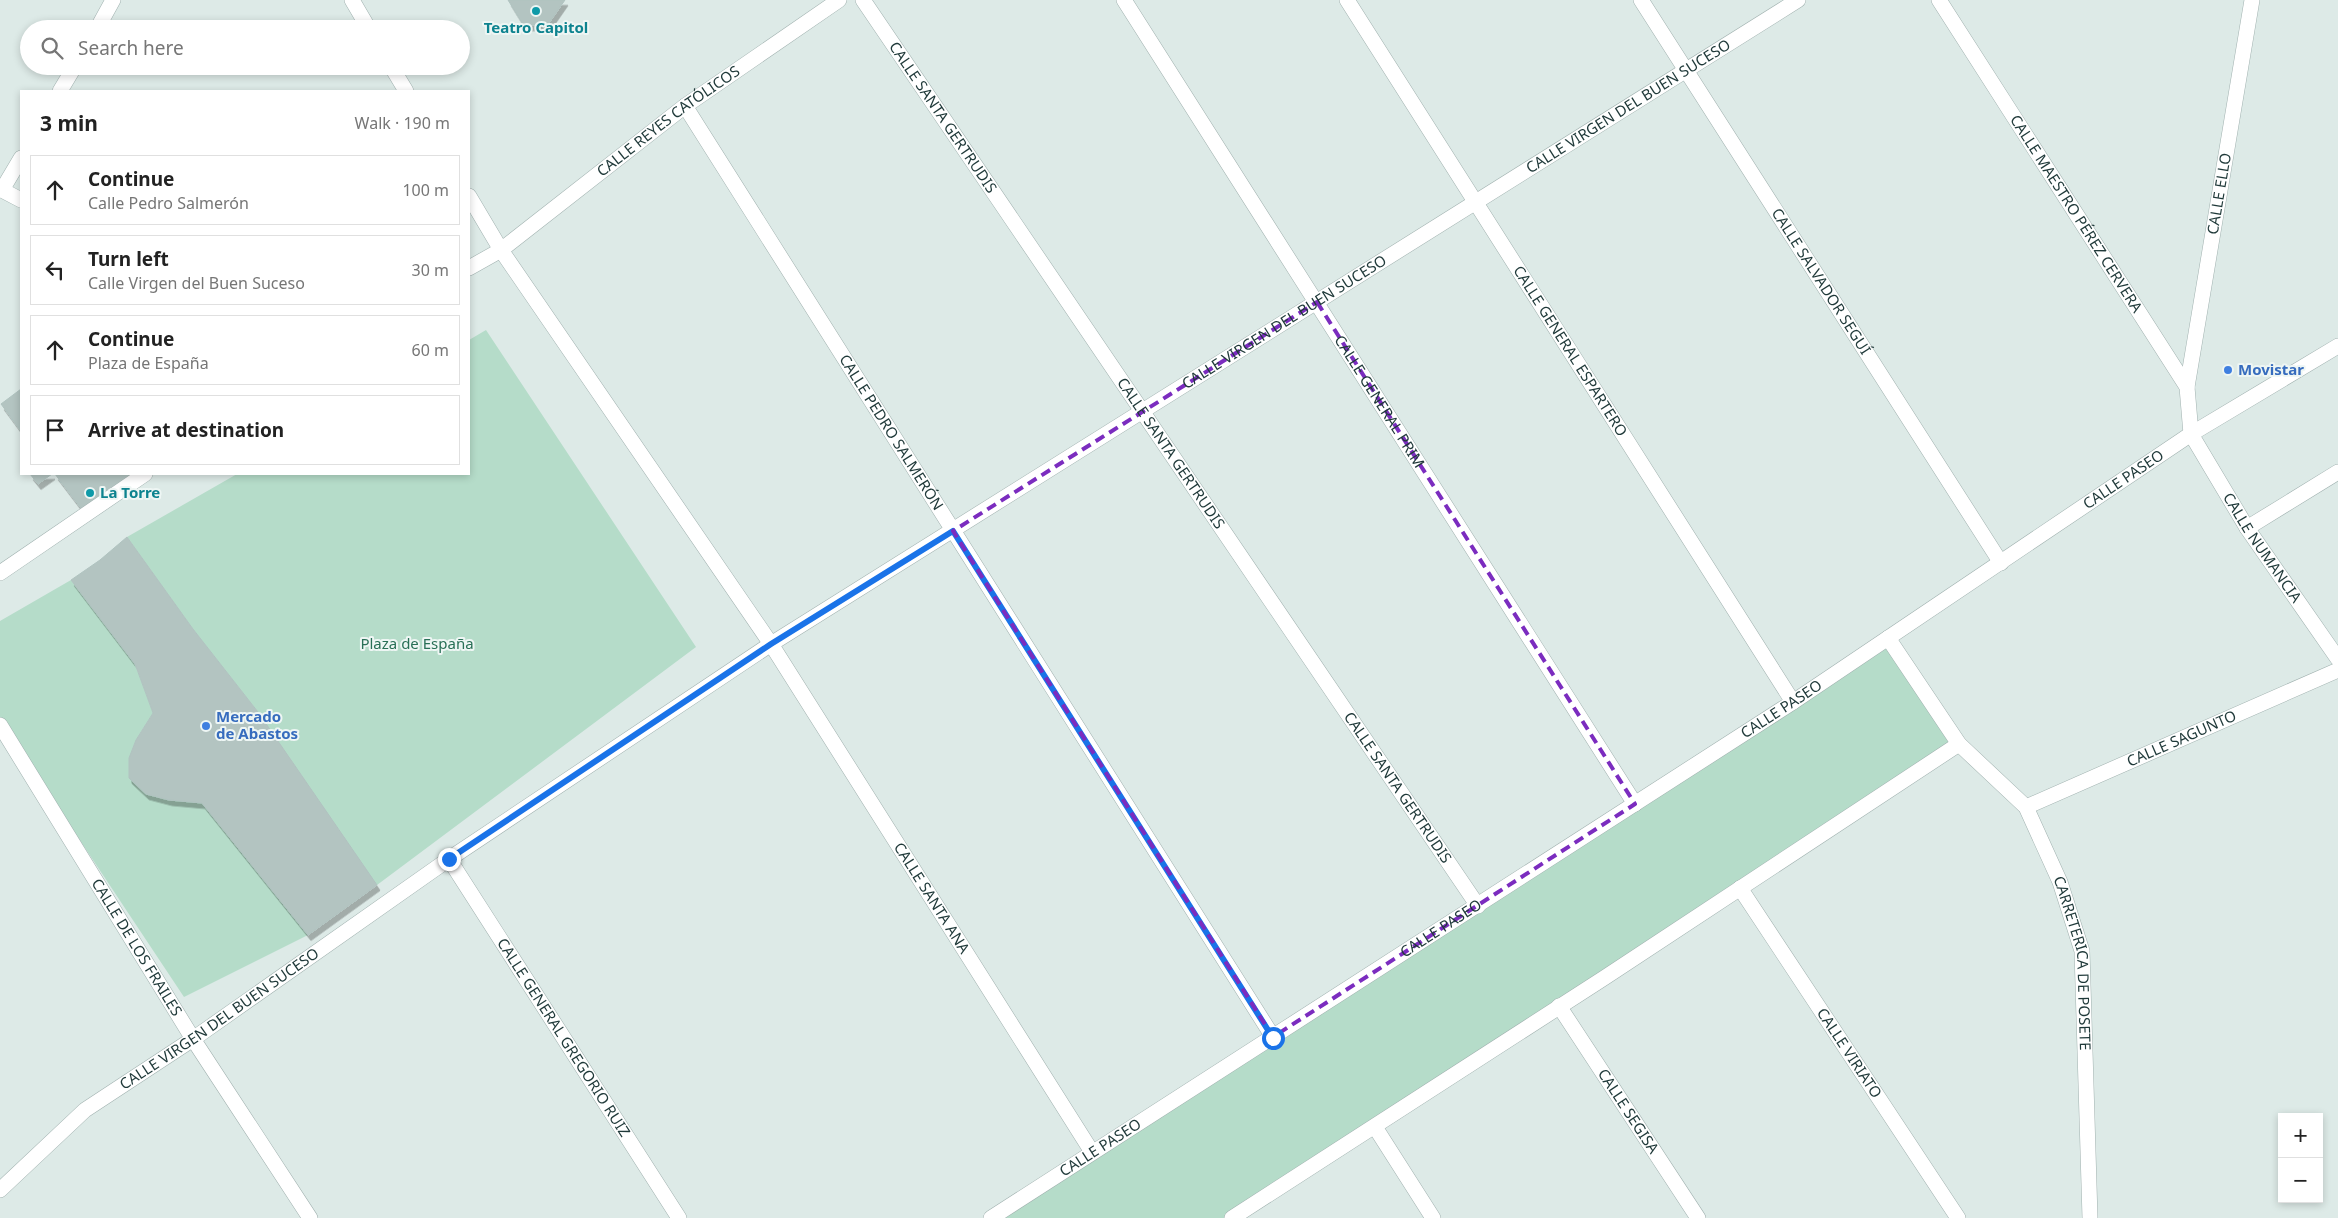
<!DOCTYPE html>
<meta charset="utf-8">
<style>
:root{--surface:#fff;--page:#f2f2f2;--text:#222;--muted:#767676;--line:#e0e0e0}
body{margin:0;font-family:"Noto Sans",sans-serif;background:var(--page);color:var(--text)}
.controls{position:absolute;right:15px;bottom:15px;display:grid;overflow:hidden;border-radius:0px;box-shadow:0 2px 8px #0003}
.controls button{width:45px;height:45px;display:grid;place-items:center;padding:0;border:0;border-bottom:1px solid var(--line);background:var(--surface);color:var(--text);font:25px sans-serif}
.stop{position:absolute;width:15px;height:15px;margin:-11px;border:4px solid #1a73e8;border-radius:50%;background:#fff}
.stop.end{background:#1a73e8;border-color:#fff;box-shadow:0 1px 5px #0008}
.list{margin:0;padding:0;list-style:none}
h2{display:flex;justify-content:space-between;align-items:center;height:65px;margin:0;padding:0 20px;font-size:21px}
h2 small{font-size:16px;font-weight:400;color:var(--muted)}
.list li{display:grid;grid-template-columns:32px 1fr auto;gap:15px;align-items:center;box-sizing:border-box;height:70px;margin:0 10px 10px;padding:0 10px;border:1px solid var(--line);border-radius:0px}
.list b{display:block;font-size:19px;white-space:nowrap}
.list p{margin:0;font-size:16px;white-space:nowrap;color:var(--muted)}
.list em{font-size:16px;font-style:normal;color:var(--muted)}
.icon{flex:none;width:28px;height:28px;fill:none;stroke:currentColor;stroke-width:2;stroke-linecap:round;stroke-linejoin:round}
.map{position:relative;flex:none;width:2338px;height:1218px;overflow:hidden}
.search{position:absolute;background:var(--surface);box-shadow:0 2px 8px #0003;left:20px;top:20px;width:450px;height:55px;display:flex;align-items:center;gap:12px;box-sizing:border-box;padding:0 18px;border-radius:28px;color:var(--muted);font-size:19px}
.panel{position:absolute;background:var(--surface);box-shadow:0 2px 8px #0003;left:20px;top:90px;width:450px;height:385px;border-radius:0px}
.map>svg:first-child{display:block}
.green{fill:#b5dcc9}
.building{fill:#b3c4c1;stroke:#b0c3c0;filter:url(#shadow)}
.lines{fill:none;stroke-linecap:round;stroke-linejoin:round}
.pedestrian-casing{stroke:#a0b1af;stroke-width:16}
.minor-casing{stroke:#a0b1af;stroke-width:16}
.pedestrian{stroke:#fff;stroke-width:15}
.minor{stroke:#fff;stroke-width:15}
.route{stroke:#1a73e8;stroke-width:6}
.marked{fill:none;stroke:#7b2cbf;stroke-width:4;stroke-dasharray:10 6;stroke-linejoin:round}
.culture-dot{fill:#0f9aa8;stroke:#eef6f4;stroke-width:2}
.shop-dot{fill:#3f7fe0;stroke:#eef6f4;stroke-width:2}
.labels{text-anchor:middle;stroke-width:4;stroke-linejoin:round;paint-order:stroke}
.culture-label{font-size:15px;font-weight:bold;fill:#0d838f;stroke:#eef6f4}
.street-label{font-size:15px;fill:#1f3939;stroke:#eef6f4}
.shop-label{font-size:15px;font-weight:bold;fill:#366cbe;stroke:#eef6f4;text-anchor:start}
.park-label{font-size:15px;fill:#297057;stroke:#eef6f4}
</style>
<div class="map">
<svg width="2338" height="1218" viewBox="0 0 2338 1218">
<defs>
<filter id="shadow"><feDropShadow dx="3" dy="5.5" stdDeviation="0" flood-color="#0004"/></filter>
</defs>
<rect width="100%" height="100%" fill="#ddeae7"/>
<!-- green -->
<g class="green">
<path d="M486 330 696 647 377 885 258 712 193 629 127 537 237 474H469V340Z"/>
<path d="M71 580 135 664 153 713C137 739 129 747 130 778L146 794 169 800 202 803 308 935 184 997 0 720V621Z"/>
<path d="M1888 638 1959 744 1232 1218H991Z"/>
</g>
<!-- building -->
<g class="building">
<path d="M508 0H565L549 23 524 26Z"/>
<path d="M21 389V431L1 404Z"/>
<path d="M30 474H52L38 484Z"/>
<path d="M55 474H137L84 512Z"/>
<path d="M127 537 193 629 258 712 377 885 308 935 202 803 169 800 146 794 129 778V758L136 740 153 713 135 664 71 580 100 560Z"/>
</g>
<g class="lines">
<defs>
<g id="pedestrian">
<path id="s1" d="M863 0 1478 906"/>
<path id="s2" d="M1124 0 1635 804"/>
<path id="s3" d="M1347 0 1793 702"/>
<path id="s4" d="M685 106 1273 1037"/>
<path id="s5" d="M0 725 193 1039 310 1218"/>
</g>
<g id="minor">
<path d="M352 0 369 29"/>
<path id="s6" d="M1641 0 2001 563"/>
<path id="s7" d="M1939 0 2187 387 2191 434 2247 528 2338 659"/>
<path d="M97 29 113 0"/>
<path d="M391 66 406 91"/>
<path d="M60 91 75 66"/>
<path d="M0 189 21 200"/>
<path d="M2 190 21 158"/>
<path id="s8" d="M469 196 501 250 771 644 1092 1152"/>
<path id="s9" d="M469 268 501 250 685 106 839 0"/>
<path id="s10" d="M2187 387 2252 0"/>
<path d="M2247 528 2338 472"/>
<path d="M0 573 145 474"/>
<path id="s11" d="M1888 638 1959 744 2026 807 2060 882 2082 951 2090 1218"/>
<path id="s12" d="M2026 807 2338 670"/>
<path id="s13" d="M449 859 679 1218"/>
<path id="s14" d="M1740 888 1958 1218"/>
<path id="s15" d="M1559 1006 1698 1218"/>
<path d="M1375 1127 1433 1218"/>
<path id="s16" d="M0 1190 85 1110 193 1039 449 859 771 644 1798 0"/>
<path id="s17" d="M991 1218 1793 702 2191 434 2338 346"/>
<path d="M1232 1218 1604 978 1959 744"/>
</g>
</defs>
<!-- pedestrian casing -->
<use href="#pedestrian" class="pedestrian-casing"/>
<!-- minor casing -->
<use href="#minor" class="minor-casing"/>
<!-- pedestrian -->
<use href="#pedestrian" class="pedestrian"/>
<!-- minor -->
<use href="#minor" class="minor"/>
</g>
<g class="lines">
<!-- route -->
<path class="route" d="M449 859 771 644 953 531 1273 1038"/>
</g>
<!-- marked area -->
<path class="marked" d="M1317 302 1635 804 1273 1037 953 531Z"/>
<!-- markers -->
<g class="culture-dot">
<circle cx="536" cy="11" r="5"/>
<circle cx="90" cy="493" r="5"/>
</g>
<g class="shop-dot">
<circle cx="2228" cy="370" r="5"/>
<circle cx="206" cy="726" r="5"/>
</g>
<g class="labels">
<!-- culture labels -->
<g class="culture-label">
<text x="536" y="33">Teatro Capitol</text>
<text x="100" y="498" text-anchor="start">La Torre</text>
</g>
<!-- street labels -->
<g class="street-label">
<text dy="5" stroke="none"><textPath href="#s16" startOffset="1958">CALLE VIRGEN DEL BUEN SUCESO</textPath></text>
<text dy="5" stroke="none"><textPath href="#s1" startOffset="142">CALLE SANTA GERTRUDIS</textPath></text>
<text dy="5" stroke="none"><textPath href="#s9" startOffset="248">CALLE REYES CATÓLICOS</textPath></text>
<text dy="5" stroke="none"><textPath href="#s10" startOffset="196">CALLE ELLO</textPath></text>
<text dy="5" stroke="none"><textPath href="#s7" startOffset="254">CALLE MAESTRO PÉREZ CERVERA</textPath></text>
<text dy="5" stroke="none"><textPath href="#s6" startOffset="334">CALLE SALVADOR SEGUÍ</textPath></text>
<text dy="5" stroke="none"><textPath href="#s16" startOffset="1552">CALLE VIRGEN DEL BUEN SUCESO</textPath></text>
<text dy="5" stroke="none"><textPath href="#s3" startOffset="416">CALLE GENERAL ESPARTERO</textPath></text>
<text dy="5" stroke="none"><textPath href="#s2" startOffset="476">CALLE GENERAL PRIM</textPath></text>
<text dy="5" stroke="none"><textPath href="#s4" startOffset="386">CALLE PEDRO SALMERÓN</textPath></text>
<text dy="5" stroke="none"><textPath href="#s1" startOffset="548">CALLE SANTA GERTRUDIS</textPath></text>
<text dy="5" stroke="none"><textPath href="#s17" startOffset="1352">CALLE PASEO</textPath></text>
<text dy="5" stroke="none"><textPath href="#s7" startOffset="641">CALLE NUMANCIA</textPath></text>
<text dy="5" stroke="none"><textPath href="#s17" startOffset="940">CALLE PASEO</textPath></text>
<text dy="5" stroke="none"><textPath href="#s12" startOffset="170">CALLE SAGUNTO</textPath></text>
<text dy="5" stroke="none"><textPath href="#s1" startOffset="952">CALLE SANTA GERTRUDIS</textPath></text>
<text dy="5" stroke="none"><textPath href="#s8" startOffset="841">CALLE SANTA ANA</textPath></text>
<text dy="5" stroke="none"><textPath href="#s17" startOffset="535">CALLE PASEO</textPath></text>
<text dy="5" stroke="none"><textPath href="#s5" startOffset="261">CALLE DE LOS FRAILES</textPath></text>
<text dy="5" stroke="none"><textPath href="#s11" startOffset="385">CARRETERICA DE POSETE</textPath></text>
<text dy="5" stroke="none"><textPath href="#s16" startOffset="279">CALLE VIRGEN DEL BUEN SUCESO</textPath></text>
<text dy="5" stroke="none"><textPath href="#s13" startOffset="212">CALLE GENERAL GREGORIO RUIZ</textPath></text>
<text dy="5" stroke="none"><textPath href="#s14" startOffset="198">CALLE VIRIATO</textPath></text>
<text dy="5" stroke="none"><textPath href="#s15" startOffset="126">CALLE SEGISA</textPath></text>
<text dy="5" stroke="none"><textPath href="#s17" startOffset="130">CALLE PASEO</textPath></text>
</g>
<!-- shop labels -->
<g class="shop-label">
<text x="2238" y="375">Movistar</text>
<text x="216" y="722">Mercado<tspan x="216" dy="17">de Abastos</tspan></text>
</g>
<!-- park labels -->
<g class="park-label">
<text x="417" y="649">Plaza de España</text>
</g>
</g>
</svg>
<div class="controls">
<button>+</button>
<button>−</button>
</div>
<div class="stop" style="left:1273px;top:1038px"></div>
<div class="stop end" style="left:449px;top:859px"></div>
<div class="search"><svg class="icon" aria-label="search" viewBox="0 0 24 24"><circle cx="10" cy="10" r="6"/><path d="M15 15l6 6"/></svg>Search here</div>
<section class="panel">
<h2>3 min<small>Walk · 190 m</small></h2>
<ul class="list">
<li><svg class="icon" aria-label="ahead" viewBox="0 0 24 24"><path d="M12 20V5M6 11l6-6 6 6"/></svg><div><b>Continue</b><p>Calle Pedro Salmerón</p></div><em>100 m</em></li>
<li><svg class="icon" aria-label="left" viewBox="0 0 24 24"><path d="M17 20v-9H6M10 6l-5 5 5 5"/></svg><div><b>Turn left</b><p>Calle Virgen del Buen Suceso</p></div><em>30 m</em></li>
<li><svg class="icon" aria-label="ahead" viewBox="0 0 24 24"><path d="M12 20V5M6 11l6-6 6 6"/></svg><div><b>Continue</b><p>Plaza de España</p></div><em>60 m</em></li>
<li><svg class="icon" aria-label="arrive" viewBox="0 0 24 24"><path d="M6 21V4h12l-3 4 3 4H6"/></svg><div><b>Arrive at destination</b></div></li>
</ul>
</section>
</div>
